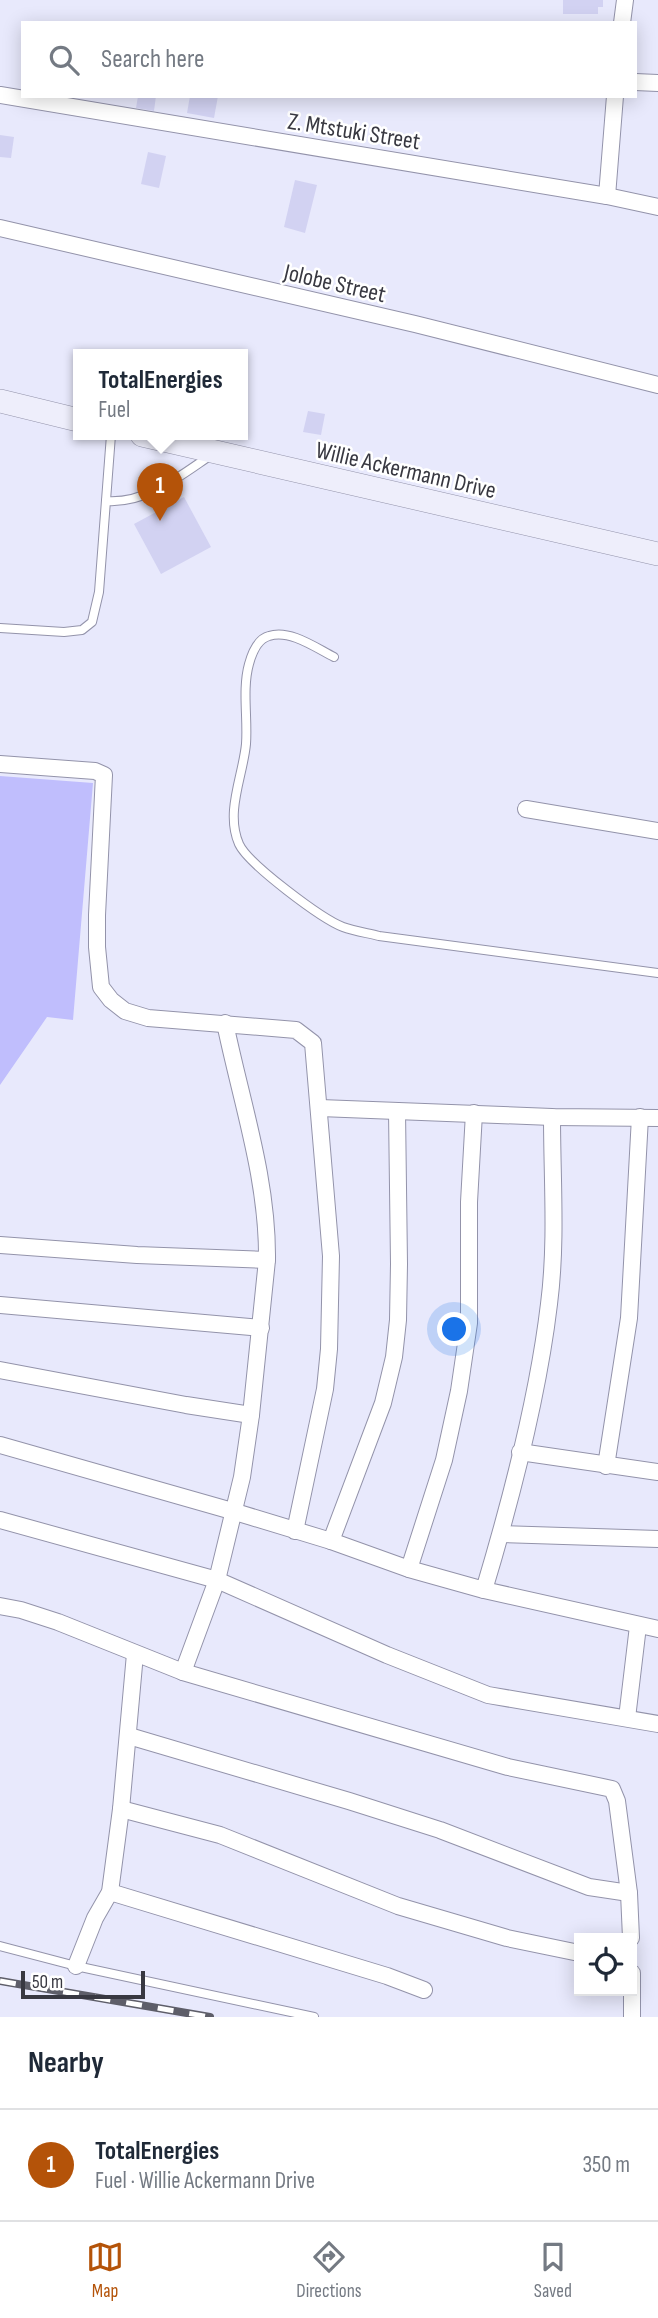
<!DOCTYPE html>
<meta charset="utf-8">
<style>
:root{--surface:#fff;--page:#f6f6f7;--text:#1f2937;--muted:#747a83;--line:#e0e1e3;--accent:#b45309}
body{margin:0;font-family:"Sofia Sans Condensed",sans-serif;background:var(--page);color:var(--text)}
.controls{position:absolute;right:21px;bottom:21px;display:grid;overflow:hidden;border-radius:0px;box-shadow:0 4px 18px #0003}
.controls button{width:63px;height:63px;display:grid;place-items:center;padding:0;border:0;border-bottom:2px solid var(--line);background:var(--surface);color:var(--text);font:35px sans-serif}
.scale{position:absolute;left:21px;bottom:18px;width:124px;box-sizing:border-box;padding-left:7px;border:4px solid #383841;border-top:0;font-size:19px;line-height:24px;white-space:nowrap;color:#383841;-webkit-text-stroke:5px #fff;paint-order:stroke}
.you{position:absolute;left:455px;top:1330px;width:24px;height:24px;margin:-18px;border:5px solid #fff;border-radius:50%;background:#1a73e8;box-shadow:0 0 0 10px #1a73e833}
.badge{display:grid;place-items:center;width:46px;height:46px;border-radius:50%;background:var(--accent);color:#fff;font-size:23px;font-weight:700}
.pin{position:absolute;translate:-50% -58px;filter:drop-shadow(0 2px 4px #0008)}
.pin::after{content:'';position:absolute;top:37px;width:24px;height:21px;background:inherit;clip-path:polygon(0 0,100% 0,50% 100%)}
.popup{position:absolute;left:73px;top:349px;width:175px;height:91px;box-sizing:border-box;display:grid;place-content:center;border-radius:0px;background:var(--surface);filter:drop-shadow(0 2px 5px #0005);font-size:23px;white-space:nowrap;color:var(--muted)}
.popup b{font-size:26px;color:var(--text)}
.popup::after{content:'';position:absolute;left:50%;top:100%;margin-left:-14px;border:14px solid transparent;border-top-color:var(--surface)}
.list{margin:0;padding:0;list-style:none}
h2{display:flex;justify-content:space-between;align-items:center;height:91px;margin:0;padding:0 28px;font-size:30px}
h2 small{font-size:23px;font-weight:400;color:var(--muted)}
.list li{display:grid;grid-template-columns:46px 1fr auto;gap:21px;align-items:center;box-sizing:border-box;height:112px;padding:0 28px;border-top:2px solid var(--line)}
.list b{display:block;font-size:26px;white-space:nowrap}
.list p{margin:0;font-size:23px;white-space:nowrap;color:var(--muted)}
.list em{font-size:23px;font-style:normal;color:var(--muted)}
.icon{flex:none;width:38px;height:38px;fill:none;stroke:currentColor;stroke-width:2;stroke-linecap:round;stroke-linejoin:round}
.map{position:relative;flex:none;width:658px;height:2017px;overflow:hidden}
.search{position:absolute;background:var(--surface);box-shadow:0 4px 18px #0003;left:21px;right:21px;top:21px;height:77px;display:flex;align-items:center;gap:18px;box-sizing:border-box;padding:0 24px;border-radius:0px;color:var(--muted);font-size:26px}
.sheet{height:203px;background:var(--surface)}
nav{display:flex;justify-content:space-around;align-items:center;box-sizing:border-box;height:98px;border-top:2px solid var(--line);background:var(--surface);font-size:19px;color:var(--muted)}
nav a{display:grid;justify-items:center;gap:4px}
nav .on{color:var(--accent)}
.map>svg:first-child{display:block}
.green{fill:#c0befd}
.building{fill:#d2d2f2}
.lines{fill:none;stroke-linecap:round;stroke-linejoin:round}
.lane-casing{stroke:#9393aa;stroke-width:10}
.street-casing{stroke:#9393aa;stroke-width:18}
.secondary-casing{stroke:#9393aa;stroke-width:24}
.lane{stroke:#fff;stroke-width:8}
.street{stroke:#fff;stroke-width:16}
.secondary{stroke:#eeeefb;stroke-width:23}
.rail-casing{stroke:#5e5e69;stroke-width:8}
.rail{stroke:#fff;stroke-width:5;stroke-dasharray:16;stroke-linecap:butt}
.labels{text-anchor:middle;stroke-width:5;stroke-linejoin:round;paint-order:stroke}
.street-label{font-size:24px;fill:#383841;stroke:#fff}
</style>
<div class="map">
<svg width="658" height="2017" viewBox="0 0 658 2017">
<rect width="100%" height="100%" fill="#e8e9fc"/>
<!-- green -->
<path class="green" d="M0 776 93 783 73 1020 47 1017 0 1085Z"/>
<!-- building -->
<g class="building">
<path d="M563 0H603V7H598V14H563Z"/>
<path d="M138 96H156L154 111 136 108Z"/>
<path d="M190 96H218L214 118 187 113Z"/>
<path d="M0 135 14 137 11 158 0 157Z"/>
<path d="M148 152 166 156 159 188 141 184Z"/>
<path d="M295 180 317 185 305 233 284 227Z"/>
<path d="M308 411 325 414 321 435 303 432Z"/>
<path d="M184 497 211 547 161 574 134 524Z"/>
</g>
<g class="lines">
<defs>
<g id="lane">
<path d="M106 501C146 504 180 476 211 455"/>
<path d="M0 628 64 632 82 630 92 622 99 592 111 435"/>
<path d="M334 657C316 648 290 629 269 636 257 639 252 653 249 664 242 689 248 719 246 744 243 776 225 812 239 844 248 864 322 919 343 927 354 931 367 933 379 936L658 973"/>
<path d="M0 1946 76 1966 314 2017"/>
</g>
<g id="street">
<path d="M622 23 625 0"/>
<path d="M635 82 658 83"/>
<path d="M0 95 607 196 658 207"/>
<path d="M607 196 615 96"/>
<path d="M0 228 415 324 658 385"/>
<path d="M0 764 95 771 104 775 97 915V947L101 987 111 1000 125 1011 148 1018 296 1030 313 1043 331 1256 329 1349 325 1389 295 1531"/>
<path d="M526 809 658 831"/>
<path d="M320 1108 552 1117 658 1118"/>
<path d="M0 1245 137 1255 267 1260"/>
<path d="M0 1305 261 1328"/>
<path d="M0 1370 186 1405 251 1415"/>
<path d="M0 1445 232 1511 331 1541 409 1569 484 1590C511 1500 538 1397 549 1304 557 1242 552 1179 552 1117"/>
<path d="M520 1452 658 1472"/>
<path d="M606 1466 629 1318 640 1117"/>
<path d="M0 1520 217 1580 387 1655 488 1695 658 1724"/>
<path d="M501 1534 658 1539"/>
<path d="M331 1541 383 1403 394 1357 398 1320 399 1264 397 1111"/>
<path d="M409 1569 444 1460 459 1391 469 1323V1202L474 1113"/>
<path d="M484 1590 658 1629"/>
<path d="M0 1606 21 1610 58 1622 183 1672 508 1767 612 1789 617 1801 629 1893 631 1938"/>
<path d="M183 1672 217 1580 242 1477 251 1415 267 1260C268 1179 241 1101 225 1023"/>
<path d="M627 1718 638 1626"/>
<path d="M129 1736 349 1801 440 1830 589 1887 629 1893"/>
<path d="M121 1809 220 1835 398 1906 507 1938 579 1953"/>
<path d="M110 1892 387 1976 424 1990"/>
<path d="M76 1966 95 1918 110 1892 121 1809 135 1654"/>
<path d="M632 1973V2017"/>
</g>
<g id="secondary">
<path d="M0 401 78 420"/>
<path d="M142 435 658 554"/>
</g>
</defs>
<!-- lane casing -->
<use href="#lane" class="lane-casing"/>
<!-- street casing -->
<use href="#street" class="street-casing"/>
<!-- secondary casing -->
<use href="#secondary" class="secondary-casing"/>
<!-- lane -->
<use href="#lane" class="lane"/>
<!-- street -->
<use href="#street" class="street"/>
<!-- secondary -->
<use href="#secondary" class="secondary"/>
<defs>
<path id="rail" d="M0 1981 210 2017"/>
</defs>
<!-- rail casing -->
<use href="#rail" class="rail-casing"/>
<!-- rail -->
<use href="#rail" class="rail"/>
</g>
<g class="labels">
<!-- street labels -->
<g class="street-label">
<text transform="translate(354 131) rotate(9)" y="8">Z. Mtstuki Street</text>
<text transform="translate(335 283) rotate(13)" y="8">Jolobe Street</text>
<text transform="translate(406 470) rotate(13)" y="8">Willie Ackermann Drive</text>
</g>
</g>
</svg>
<div class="controls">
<button><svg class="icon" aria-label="locate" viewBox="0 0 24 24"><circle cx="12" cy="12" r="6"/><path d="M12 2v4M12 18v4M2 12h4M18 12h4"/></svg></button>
</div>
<div class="scale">50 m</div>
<div class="you"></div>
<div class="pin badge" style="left:160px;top:521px">1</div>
<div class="popup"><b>TotalEnergies</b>Fuel</div>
<div class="search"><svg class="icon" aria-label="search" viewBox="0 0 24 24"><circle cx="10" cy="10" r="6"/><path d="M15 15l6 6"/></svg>Search here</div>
</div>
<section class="sheet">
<h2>Nearby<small></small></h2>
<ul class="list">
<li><span class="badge">1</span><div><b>TotalEnergies</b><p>Fuel · Willie Ackermann Drive</p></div><em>350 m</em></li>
</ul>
</section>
<nav>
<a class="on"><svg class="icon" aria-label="map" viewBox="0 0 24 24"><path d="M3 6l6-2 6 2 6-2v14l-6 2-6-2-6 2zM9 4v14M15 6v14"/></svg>Map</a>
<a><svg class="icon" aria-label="directions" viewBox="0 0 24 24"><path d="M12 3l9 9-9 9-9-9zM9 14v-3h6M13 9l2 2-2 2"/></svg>Directions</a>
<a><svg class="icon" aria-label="saved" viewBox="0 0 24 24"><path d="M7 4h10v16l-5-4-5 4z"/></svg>Saved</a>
</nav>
